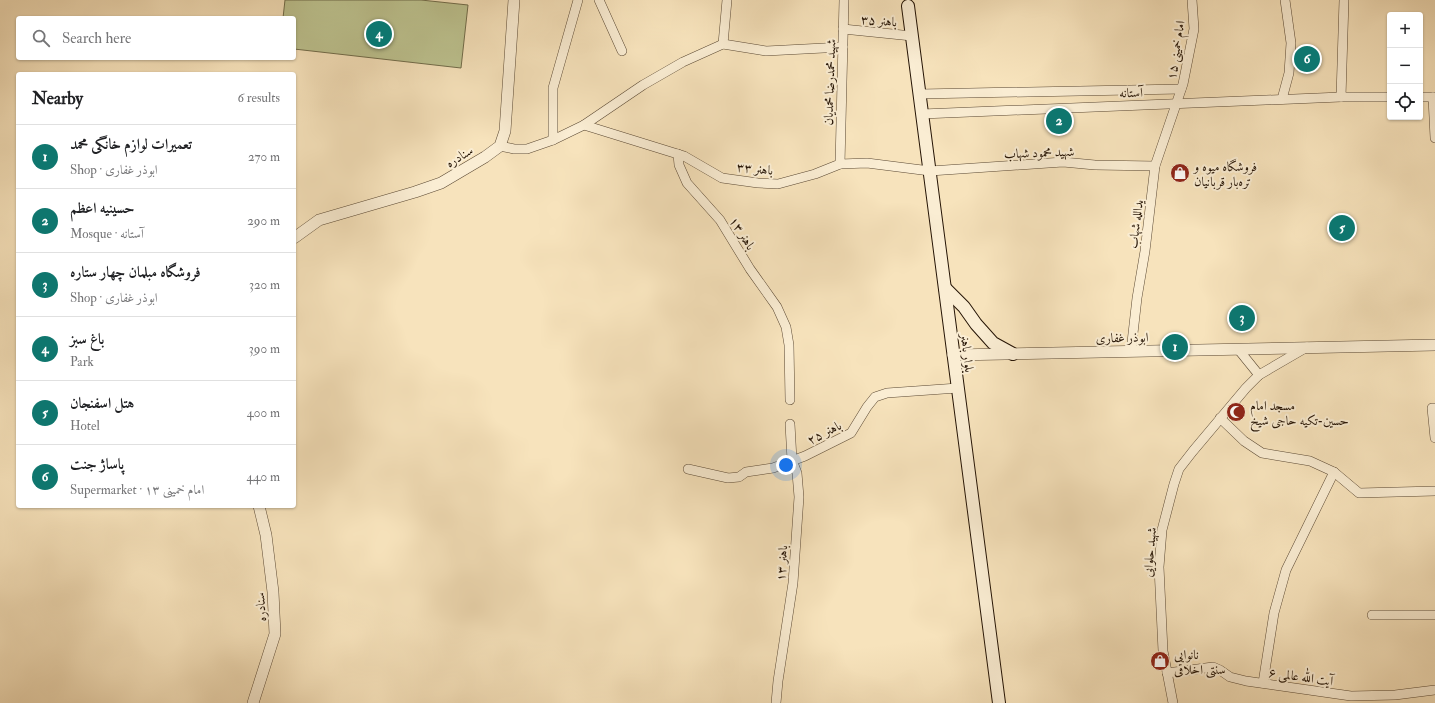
<!DOCTYPE html>
<meta charset="utf-8">
<style>
:root{--surface:#fff;--page:#f2f2f2;--text:#202124;--muted:#757577;--line:#e0e0e0;--accent:#0f766e}
body{margin:0;font-family:"IM FELL Double Pica",Amiri,serif;background:var(--page);color:var(--text)}
.controls{position:absolute;right:12px;top:12px;display:grid;overflow:hidden;border-radius:4px;box-shadow:0 1px 3px #0004}
.controls button{width:36px;height:36px;display:grid;place-items:center;padding:0;border:0;border-bottom:1px solid var(--line);background:var(--surface);color:var(--text);font:20px sans-serif}
.you{position:absolute;left:786px;top:465px;width:14px;height:14px;margin:-10px;border:3px solid #fff;border-radius:50%;background:#1a73e8;box-shadow:0 0 0 6px #1a73e833}
.badge{display:grid;place-items:center;width:26px;height:26px;border-radius:50%;background:var(--accent);color:#fff;font-size:13px;font-weight:700}
.pin{position:absolute;translate:-50% -50%;border:2px solid #fff;box-shadow:0 1px 4px #0006}
.list{margin:0;padding:0;list-style:none}
h2{display:flex;justify-content:space-between;align-items:center;height:52px;margin:0;padding:0 16px;font-size:17px}
h2 small{font-size:13px;font-weight:400;color:var(--muted)}
.list li{display:grid;grid-template-columns:26px 1fr auto;gap:12px;align-items:center;box-sizing:border-box;height:64px;padding:0 16px;border-top:1px solid var(--line)}
.list b{display:block;font-size:15px;white-space:nowrap}
.list p{margin:0;font-size:13px;white-space:nowrap;color:var(--muted)}
.list em{font-size:13px;font-style:normal;color:var(--muted)}
.icon{flex:none;width:22px;height:22px;fill:none;stroke:currentColor;stroke-width:2;stroke-linecap:round;stroke-linejoin:round}
.map{position:relative;flex:none;width:1435px;height:703px;overflow:hidden}
.search{position:absolute;background:var(--surface);box-shadow:0 1px 3px #0004;left:16px;top:16px;width:280px;height:44px;display:flex;align-items:center;gap:10px;box-sizing:border-box;padding:0 14px;border-radius:4px;color:var(--muted);font-size:15px}
.panel{position:absolute;background:var(--surface);box-shadow:0 1px 3px #0004;left:16px;top:72px;width:280px;height:436px;border-radius:4px}
.map>svg:first-child{display:block}
.park{fill:#bdc390;stroke:#716c4a}
.lines{fill:none;stroke-linecap:round;stroke-linejoin:round}
.minor-casing{stroke:#5a4833;stroke-width:10}
.tertiary-casing{stroke:#5a4833;stroke-width:12}
.secondary-casing{stroke:#251405;stroke-width:14}
.minor{stroke:#faedd3;stroke-width:9}
.tertiary{stroke:#faedd3;stroke-width:11}
.secondary{stroke:#faedd3;stroke-width:12}
.labels{text-anchor:middle;stroke-width:4;stroke-linejoin:round;paint-order:stroke}
.street-label{font-size:13px;fill:#251405;stroke:#faedd3}
.poi-label{font-size:13px;fill:#251405;stroke:#faedd3;text-anchor:start}
</style>
<div class="map">
<svg width="1435" height="703" viewBox="0 0 1435 703">
<rect width="100%" height="100%" fill="#f7e3bc"/>
<filter id="stains"><feTurbulence type="fractalNoise" baseFrequency=".005" numOctaves="4"/><feColorMatrix values="0 0 0 0 .2 0 0 0 0 .09 0 0 0 0 .02 0 0 0 .5 -.17"/></filter>
<radialGradient id="worn" r=".72"><stop offset=".6" stop-color="#630" stop-opacity="0"/><stop offset="1" stop-color="#630" stop-opacity=".3"/></radialGradient>
<!-- park -->
<path class="park" d="M285 0H421L468 5 461 68 294 49V18H283Z"/>
<g class="lines">
<defs>
<g id="minor">
<path d="M599 0 622 51"/>
<path d="M843 29 912 36"/>
<path d="M723 44 727 0"/>
<path d="M920 94 1181 89"/>
<path d="M1341 97 1344 0"/>
<path d="M1420 97H1435"/>
<path d="M1433 97 1435 138"/>
<path d="M1282 99 1289 73 1291 43 1285 0"/>
<path d="M922 114 1341 97H1390"/>
<path d="M584 125 684 156 722 178 758 183 778 184 815 174 840 164 867 163 930 171 1063 162 1095 165 1155 166"/>
<path d="M553 140V88L578 0"/>
<path d="M500 146 514 149H527L553 140 584 125 643 85 683 62 723 44 766 51 843 47"/>
<path d="M678 154 679 165 687 183 720 220 750 269 777 307 786 327 789 345 790 400"/>
<path d="M840 164 844 0"/>
<path d="M1238 349 1259 375"/>
<path d="M1131 351 1137 298 1145 251 1155 166 1183 84 1194 29 1192 0"/>
<path d="M1435 408H1432L1435 438"/>
<path d="M1220 418 1244 441 1262 453 1310 461 1334 472 1359 493 1435 491"/>
<path d="M688 469 728 478 739 477 746 472 773 468 805 456 851 433 867 407 875 397 887 393 958 388"/>
<path d="M1372 615H1435"/>
<path d="M1167 673 1213 667 1220 670 1230 677 1246 681 1351 696 1395 695 1435 690"/>
<path d="M1263 683 1274 613 1286 570 1334 472"/>
<path d="M776 703 778 681 793 583 799 497 797 473 792 460 790 424"/>
<path d="M1173 703 1163 651 1159 567 1162 530 1174 484 1179 469 1193 451 1246 388 1259 375 1307 347"/>
</g>
<g id="tertiary">
<path d="M294 238 319 220 415 192 441 183 485 157 500 146 505 131 514 0"/>
<path d="M953 355 1435 345"/>
<path d="M253 703 275 634 273 592 266 535 259 506"/>
</g>
<g id="secondary">
<path d="M908 6 999 703"/>
<path d="M945 288 964 307 976 324 993 343 1013 354"/>
</g>
</defs>
<!-- minor casing -->
<use href="#minor" class="minor-casing"/>
<!-- tertiary casing -->
<use href="#tertiary" class="tertiary-casing"/>
<!-- secondary casing -->
<use href="#secondary" class="secondary-casing"/>
<!-- minor -->
<use href="#minor" class="minor"/>
<!-- tertiary -->
<use href="#tertiary" class="tertiary"/>
<!-- secondary -->
<use href="#secondary" class="secondary"/>
</g>
<!-- icons -->
<defs>
<symbol id="shop-disc" viewBox="-11 -11 22 22"><circle r="9.5" fill="#8f2418" stroke="#faedd3"/><path d="M-5-2.5h2.3a2.7 3.5 0 0 1 5.4 0H5L5.5 6h-11ZM-1.5-2.5h3a1.5 2.3 0 0 0-3 0Z" fill="#fff"/></symbol>
<symbol id="mosque-disc" viewBox="-11 -11 22 22"><circle r="9.5" fill="#8f2418" stroke="#faedd3"/><path d="M3.5-4.9A6 6 0 1 0 3.5 4.9A5 5 0 1 1 3.5-4.9Z" fill="#fff"/></symbol>
</defs>
<g fill-rule="evenodd">
<use href="#shop-disc" x="1169" y="162" width="22" height="22"/>
<use href="#mosque-disc" x="1225" y="401" width="22" height="22"/>
<use href="#shop-disc" x="1149" y="650" width="22" height="22"/>
</g>
<g class="labels">
<!-- street labels -->
<g class="street-label">
<text transform="translate(879 20) rotate(5)" y="5">باهنر ۳۵</text>
<text transform="translate(1175 50) rotate(-81)" y="5">امام خمینی ۱۵</text>
<text transform="translate(829 82) rotate(-88)" y="5">شهید محمدرضا محمدیان</text>
<text transform="translate(1131 92) rotate(-2)" y="5">آستانه</text>
<text transform="translate(1039 152) rotate(-2)" y="5">شهید محمود شهاب</text>
<text transform="translate(459 156) rotate(-31)" y="5">سنادره</text>
<text transform="translate(755 168) rotate(6)" y="5">باهنر ۳۳</text>
<text transform="translate(1135 224) rotate(-83)" y="5">یدالله شهاب</text>
<text transform="translate(743 233) rotate(58)" y="5">باهنر ۱۳</text>
<text transform="translate(1122 337) rotate(-1)" y="5">ابوذر غفاری</text>
<text transform="translate(968 353) rotate(83)" y="5">بلوار باهنر</text>
<text transform="translate(824 432) rotate(-27)" y="5">باهنر ۲۵</text>
<text transform="translate(1149 552) rotate(-85)" y="5">شهید حلوایی</text>
<text transform="translate(781 563) rotate(-86)" y="5">باهنر ۱۳</text>
<text transform="translate(260 607) rotate(-94)" y="5">سنادره</text>
<text transform="translate(1301 676) rotate(8)" y="5">آیت الله عالمی ۶</text>
</g>
<!-- poi labels -->
<g class="poi-label">
<text x="1194" y="171">فروشگاه میوه و<tspan x="1194" dy="15">تره‌بار قربانیان</tspan></text>
<text x="1250" y="410">مسجد امام<tspan x="1250" dy="15">حسین-تکیه حاجی شیخ</tspan></text>
<text x="1174" y="659">نانوایی<tspan x="1174" dy="15">سنتی اخلاقی</tspan></text>
</g>
</g>
<rect width="100%" height="100%" filter="url(#stains)"/>
<rect width="100%" height="100%" fill="url(#worn)"/>
</svg>
<div class="controls">
<button>+</button>
<button>−</button>
<button><svg class="icon" aria-label="locate" viewBox="0 0 24 24"><circle cx="12" cy="12" r="6"/><path d="M12 2v4M12 18v4M2 12h4M18 12h4"/></svg></button>
</div>
<div class="you"></div>
<div class="pin badge" style="left:1175px;top:347px">1</div>
<div class="pin badge" style="left:1059px;top:121px">2</div>
<div class="pin badge" style="left:1242px;top:318px">3</div>
<div class="pin badge" style="left:379px;top:34px">4</div>
<div class="pin badge" style="left:1342px;top:228px">5</div>
<div class="pin badge" style="left:1307px;top:59px">6</div>
<div class="search"><svg class="icon" aria-label="search" viewBox="0 0 24 24"><circle cx="10" cy="10" r="6"/><path d="M15 15l6 6"/></svg>Search here</div>
<section class="panel">
<h2>Nearby<small>6 results</small></h2>
<ul class="list">
<li><span class="badge">1</span><div><b>تعمیرات لوازم خانگی محمد</b><p>Shop · ابوذر غفاری</p></div><em>270 m</em></li>
<li><span class="badge">2</span><div><b>حسینیه اعظم</b><p>Mosque · آستانه</p></div><em>290 m</em></li>
<li><span class="badge">3</span><div><b>فروشگاه مبلمان چهار ستاره</b><p>Shop · ابوذر غفاری</p></div><em>320 m</em></li>
<li><span class="badge">4</span><div><b>باغ سبز</b><p>Park</p></div><em>390 m</em></li>
<li><span class="badge">5</span><div><b>هتل اسفنجان</b><p>Hotel</p></div><em>400 m</em></li>
<li><span class="badge">6</span><div><b>پاساژ جنت</b><p>Supermarket · امام خمینی ۱۳</p></div><em>440 m</em></li>
</ul>
</section>
</div>
